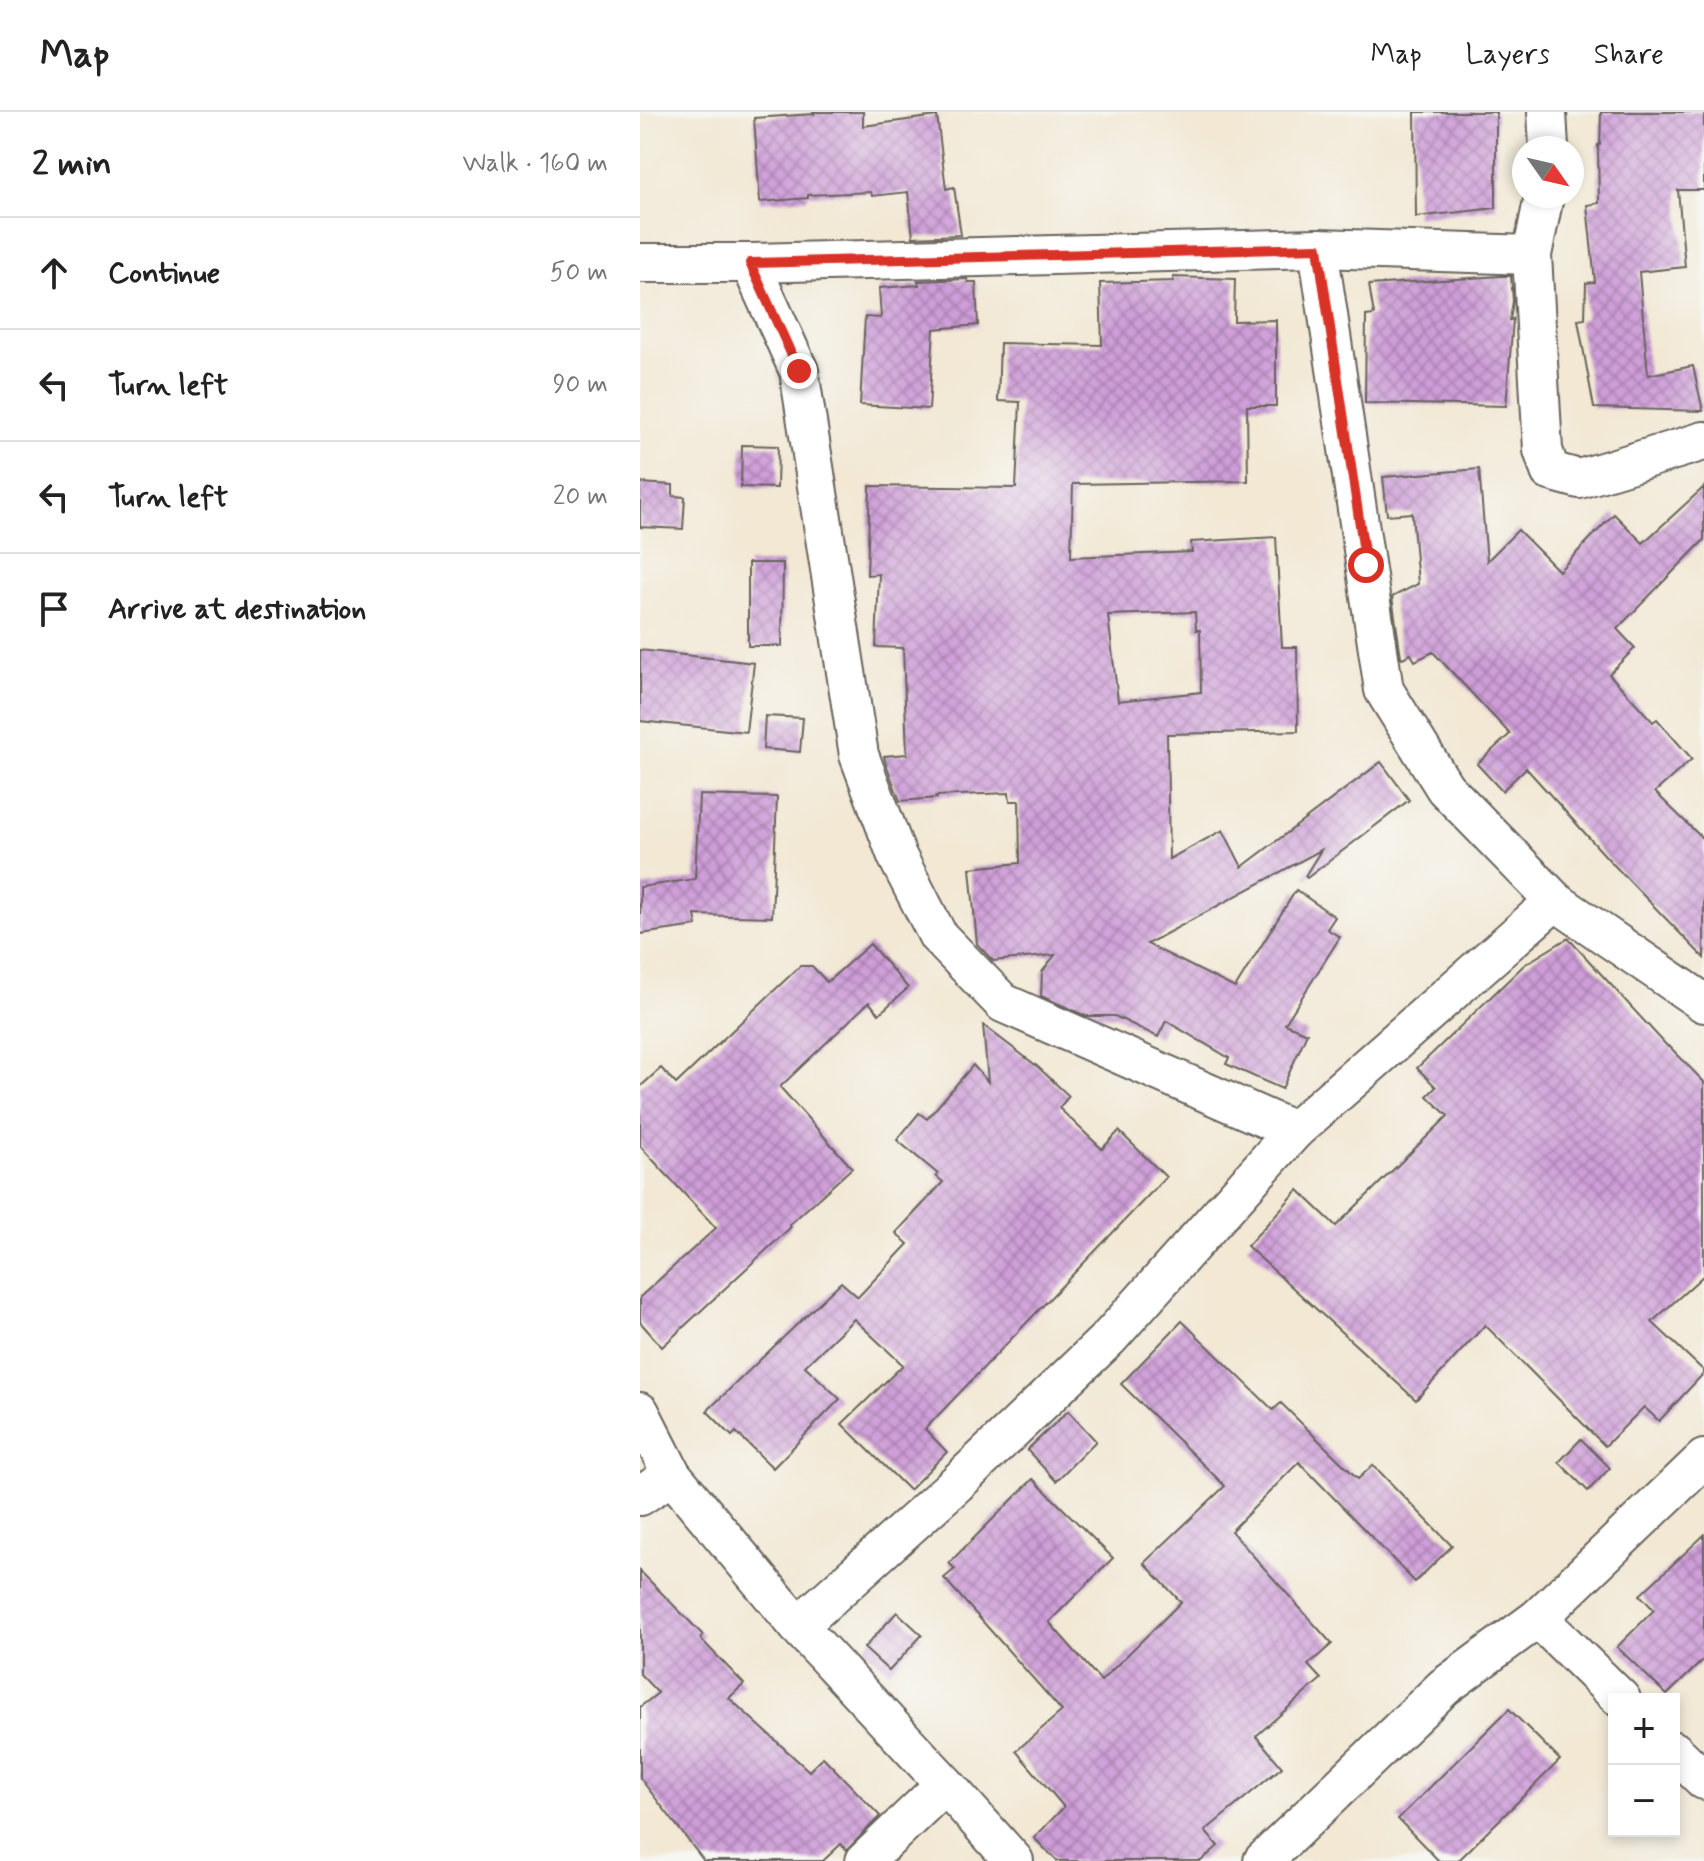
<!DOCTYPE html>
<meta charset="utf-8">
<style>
:root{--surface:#fff;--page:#f2f2f2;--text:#222;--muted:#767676;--line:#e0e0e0}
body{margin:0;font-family:Mynerve,sans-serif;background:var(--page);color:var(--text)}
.controls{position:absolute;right:24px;bottom:24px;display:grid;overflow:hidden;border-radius:0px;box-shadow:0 4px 12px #0003}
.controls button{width:72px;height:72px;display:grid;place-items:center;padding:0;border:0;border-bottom:2px solid var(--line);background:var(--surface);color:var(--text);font:40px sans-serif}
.compass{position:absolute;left:872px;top:24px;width:72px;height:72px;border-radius:50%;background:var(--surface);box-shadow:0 4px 12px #0003;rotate:124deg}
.stop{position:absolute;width:24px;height:24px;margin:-18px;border:6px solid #d93025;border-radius:50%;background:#fff}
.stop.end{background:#d93025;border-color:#fff;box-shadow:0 2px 8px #0008}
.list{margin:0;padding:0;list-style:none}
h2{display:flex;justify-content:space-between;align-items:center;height:104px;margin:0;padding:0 32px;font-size:34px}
h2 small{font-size:26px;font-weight:400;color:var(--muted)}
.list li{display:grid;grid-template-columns:52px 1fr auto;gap:24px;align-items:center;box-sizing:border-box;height:112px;padding:0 32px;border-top:2px solid var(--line)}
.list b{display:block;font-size:30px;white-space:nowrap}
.list em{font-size:26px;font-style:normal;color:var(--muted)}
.icon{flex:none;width:44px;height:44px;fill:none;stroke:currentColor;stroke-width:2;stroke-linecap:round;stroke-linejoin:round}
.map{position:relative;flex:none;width:1064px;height:1749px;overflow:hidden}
header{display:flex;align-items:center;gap:48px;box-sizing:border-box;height:112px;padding:0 40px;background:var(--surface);border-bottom:2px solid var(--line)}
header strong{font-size:38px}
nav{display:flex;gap:44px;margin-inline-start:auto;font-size:28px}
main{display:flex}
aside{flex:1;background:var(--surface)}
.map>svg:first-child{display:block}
.building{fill:url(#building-cross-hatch);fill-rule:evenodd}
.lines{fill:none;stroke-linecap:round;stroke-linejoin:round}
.street-casing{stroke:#67635c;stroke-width:42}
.street{stroke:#fff;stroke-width:38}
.route{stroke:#d93025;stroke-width:10}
</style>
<header>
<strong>Map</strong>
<nav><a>Map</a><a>Layers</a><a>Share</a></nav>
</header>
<main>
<aside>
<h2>2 min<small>Walk · 160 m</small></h2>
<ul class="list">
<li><svg class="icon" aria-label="ahead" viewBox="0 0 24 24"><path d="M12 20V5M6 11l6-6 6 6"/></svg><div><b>Continue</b></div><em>50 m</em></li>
<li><svg class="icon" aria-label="left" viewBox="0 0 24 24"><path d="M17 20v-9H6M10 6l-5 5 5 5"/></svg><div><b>Turn left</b></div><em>90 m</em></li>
<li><svg class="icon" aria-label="left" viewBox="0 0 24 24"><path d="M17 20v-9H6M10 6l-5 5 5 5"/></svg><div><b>Turn left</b></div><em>20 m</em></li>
<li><svg class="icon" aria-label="arrive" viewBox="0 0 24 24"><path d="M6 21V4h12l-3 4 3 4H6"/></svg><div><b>Arrive at destination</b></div></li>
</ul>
</aside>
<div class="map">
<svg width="1064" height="1749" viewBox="0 0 1064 1749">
<defs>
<pattern id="building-cross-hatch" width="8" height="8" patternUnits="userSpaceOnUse" patternTransform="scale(2)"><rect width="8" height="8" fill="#cf9ed9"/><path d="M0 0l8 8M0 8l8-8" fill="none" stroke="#a780af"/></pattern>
</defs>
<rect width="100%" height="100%" fill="#f6f6f2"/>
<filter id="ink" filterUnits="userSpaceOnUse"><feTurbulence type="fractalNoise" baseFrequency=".0125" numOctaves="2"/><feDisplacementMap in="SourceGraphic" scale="16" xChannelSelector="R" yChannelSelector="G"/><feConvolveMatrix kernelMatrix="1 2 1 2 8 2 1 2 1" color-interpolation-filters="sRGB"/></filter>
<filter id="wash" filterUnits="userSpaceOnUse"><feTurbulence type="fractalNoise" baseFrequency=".006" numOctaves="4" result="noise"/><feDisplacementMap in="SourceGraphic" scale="32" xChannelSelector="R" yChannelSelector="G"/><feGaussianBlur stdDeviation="1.8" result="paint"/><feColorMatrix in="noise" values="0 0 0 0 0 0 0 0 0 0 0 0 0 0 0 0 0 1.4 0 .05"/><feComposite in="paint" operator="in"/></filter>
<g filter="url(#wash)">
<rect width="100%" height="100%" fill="#f2e8d4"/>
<g id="blocks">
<!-- building -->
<g class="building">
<path d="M173 0H223V14L297 4 306 77 314 75 321 123 273 125 268 80 232 84 231 80 168 83V86L120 90 114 6 174 2Z"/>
<path d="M775 0H856V96L776 105Z"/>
<path d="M961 0H1064V78H1038L1045 155 999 160 1008 263 1053 254 1063 299 954 296 938 208 945 207 946 171 955 170 947 93 959 91 958 33H960Z"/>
<path d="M861 164H871L873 189 870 208 873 207 866 294 725 291 726 204 734 203 729 173Z"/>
<path d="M533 165 595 167 594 209 636 208V294H607L608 369 433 372 431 445 552 440 551 430 636 425 642 535H657L658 619 527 622 529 747 583 718 602 755 741 650 769 688 667 766 665 764 681 738 507 832 595 876 656 778 695 805 687 817 700 825 645 912 667 921 642 977 586 952 589 946 526 909 518 925 475 904H446L401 884 402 860 415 843 353 849 337 832 330 756 380 751 379 689H370L369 681 296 684 297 686 260 689 245 649 244 644 267 642 263 536 236 535 239 462 227 463 230 374 376 376 380 290 358 289 360 231 462 233 460 171 533 169ZM555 500 556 518H560L561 580 478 589 468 503Z"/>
<path d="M328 167V170H336L338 213 294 217 289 297 220 293 225 205 241 206 239 176 279 173 278 169Z"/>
<path d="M102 333 138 334 137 376 101 375Z"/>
<path d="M839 357 847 449 878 418 919 459 974 402 1003 431 1064 375V428L977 517 995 536 969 562 1013 610 1017 607 1052 647 1015 680 1064 728V846L971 750 886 656 862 679 837 652 870 622 793 540 775 549 771 542 762 546 761 545 752 485 778 472 772 401 747 403 743 365Z"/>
<path d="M0 371 33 373V384L45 385 43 417 0 415Z"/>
<path d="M108 451H143L142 534H108Z"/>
<path d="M0 538 114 551 106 620 0 609Z"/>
<path d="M125 604 163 606 160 640 123 637Z"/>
<path d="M59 683 137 685 132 805 55 803 57 814 0 822V775L55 767Z"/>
<path d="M928 826 1028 935 1029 934 1064 970V1163L1012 1210 1064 1259V1261L1019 1309 1004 1295 965 1334 845 1213 776 1288 607 1134 658 1078 696 1114 808 1004 787 984 796 975 777 956 884 853Z"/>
<path d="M230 832 268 876 239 902 229 890 140 975 212 1056 149 1113 151 1115 22 1235 0 1210V1185L76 1116 0 1034V975L21 956 36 972 160 854H172L187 870Z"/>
<path d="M343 913 398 955 429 984 419 996 462 1037 479 1019 526 1065 285 1317 307 1340 269 1378 202 1312 263 1253 214 1207 165 1254 200 1287 133 1356 96 1320 92 1324 67 1299 201 1170 218 1185 268 1132 256 1121 303 1070 296 1064 298 1062 257 1028 279 1001 287 1007 333 953 348 970Z"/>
<path d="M542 1209 633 1298 641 1291 718 1367 733 1353 812 1434 775 1470 659 1350 591 1419 692 1532 668 1553 681 1567 616 1624 642 1655 565 1719 578 1734 561 1749H417L394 1726 424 1695 376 1639 422 1599 304 1466 315 1457 309 1451 393 1367 473 1446 409 1510 461 1569 541 1490 504 1451 585 1374 481 1272Z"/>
<path d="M428 1299 456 1329 416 1369 387 1338Z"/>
<path d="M941 1327 970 1356 948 1379 919 1350Z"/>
<path d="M1064 1423V1547L1027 1583 977 1535 1014 1498 1000 1483Z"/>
<path d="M0 1459 63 1523 60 1526 104 1572 89 1586 169 1659 183 1645 240 1704 207 1738 201 1732 183 1749H64L0 1666V1595L18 1581 0 1562Z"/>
<path d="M257 1500 282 1523 249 1559 224 1536Z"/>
<path d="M869 1597 920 1648 818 1749H799L758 1707Z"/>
</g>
</g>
</g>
<g filter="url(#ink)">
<use href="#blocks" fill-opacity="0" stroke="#67635c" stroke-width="2"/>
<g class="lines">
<defs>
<g id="street">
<path d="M907 0 909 36"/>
<path d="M904 84 892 143 903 338 910 359 939 367 1064 329"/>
<path d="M678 136 744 578 805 676 915 789 1064 891"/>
<path d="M0 151H110L678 136 892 143"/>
<path d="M110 151 159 259 219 643 257 744 298 824 363 891 654 1019"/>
<path d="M0 1300 32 1363 158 1514 305 1672 374 1749"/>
<path d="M0 1384 32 1363"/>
<path d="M898 1506 981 1587"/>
<path d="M158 1514 316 1372 469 1226 654 1019 915 789"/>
<path d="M1034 1639 1064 1668"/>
<path d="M225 1749 305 1672"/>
<path d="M623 1749 804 1575 898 1506 1064 1347"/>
</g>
</defs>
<!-- street casing -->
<use href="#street" class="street-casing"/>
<!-- street -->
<use href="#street" class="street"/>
</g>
</g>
<g class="lines" filter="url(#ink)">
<!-- route -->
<path class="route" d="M159 259 110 151 678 136 726 453"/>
</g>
</svg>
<div class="controls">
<button>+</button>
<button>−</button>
</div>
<svg class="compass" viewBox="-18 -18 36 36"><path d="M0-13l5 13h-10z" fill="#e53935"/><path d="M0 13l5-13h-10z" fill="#767676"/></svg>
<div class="stop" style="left:726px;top:453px"></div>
<div class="stop end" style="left:159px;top:259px"></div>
</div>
</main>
